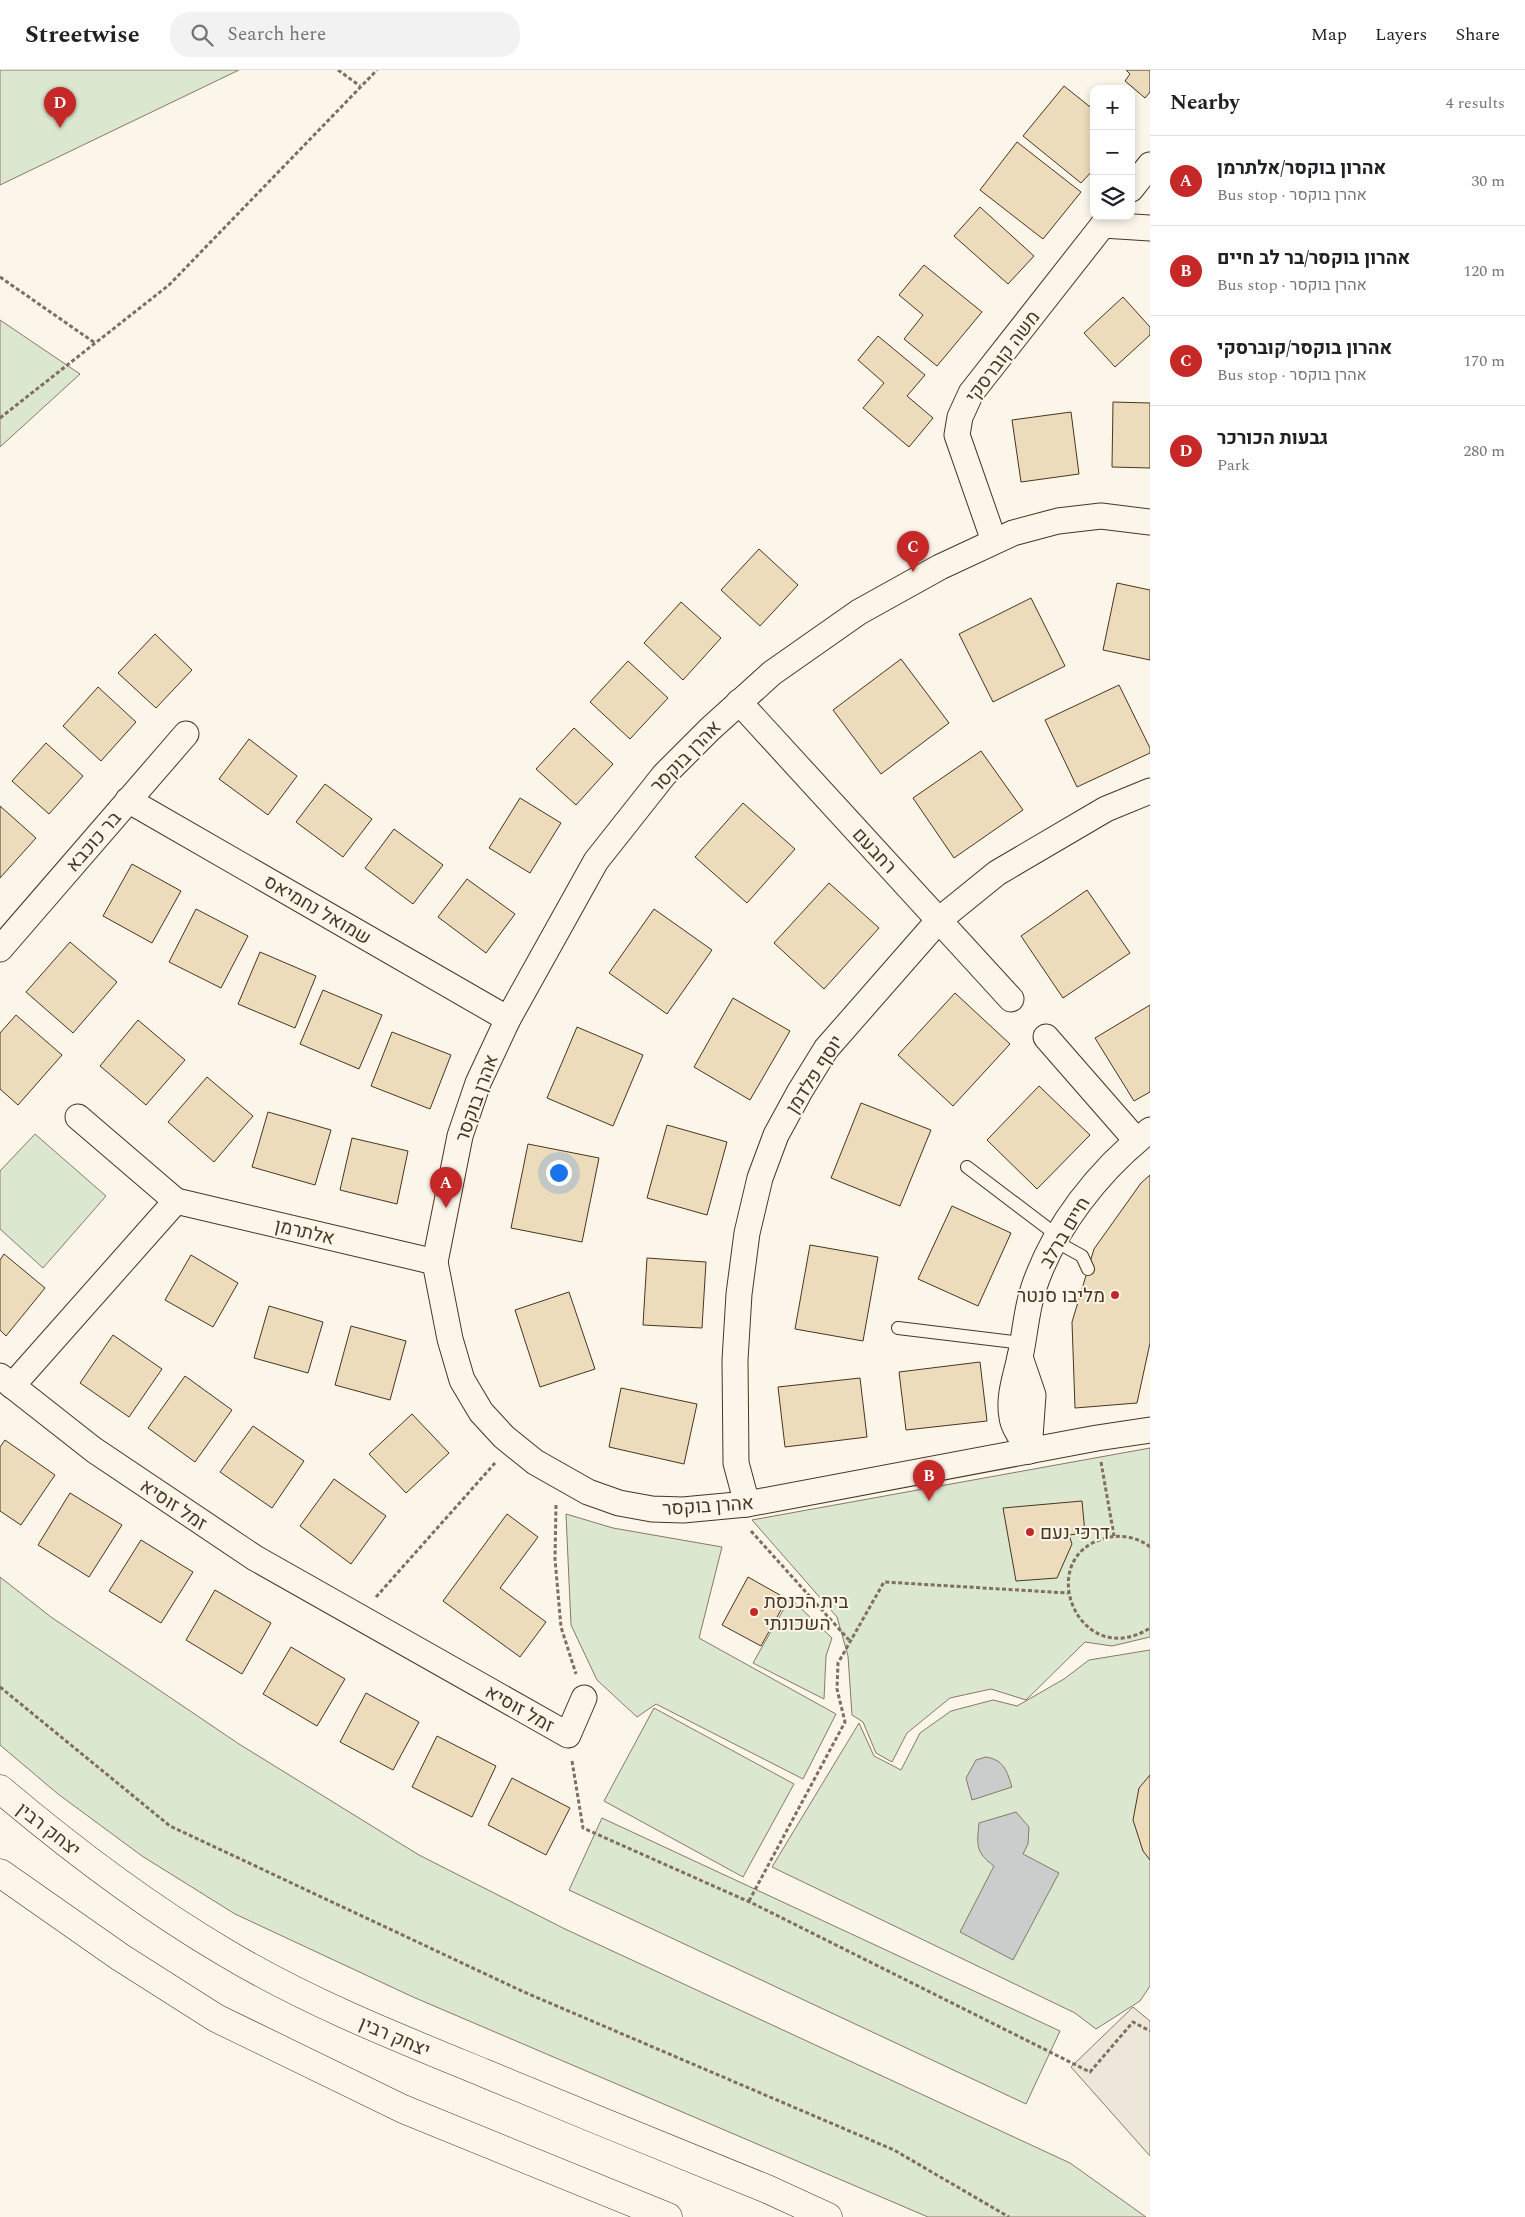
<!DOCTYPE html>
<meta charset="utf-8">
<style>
:root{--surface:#fff;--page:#f2f2f2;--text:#202124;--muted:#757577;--line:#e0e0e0;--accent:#c62828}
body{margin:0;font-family:Spectral,Heebo,serif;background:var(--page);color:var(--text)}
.controls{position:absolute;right:15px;top:15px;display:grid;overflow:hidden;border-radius:10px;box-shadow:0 2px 8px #0003}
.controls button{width:45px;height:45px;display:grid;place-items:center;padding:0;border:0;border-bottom:1px solid var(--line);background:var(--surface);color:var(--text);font:25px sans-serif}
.you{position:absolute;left:558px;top:1102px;width:18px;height:18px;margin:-12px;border:4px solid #fff;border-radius:50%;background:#1a73e8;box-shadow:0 0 0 8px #1a73e833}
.badge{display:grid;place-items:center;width:32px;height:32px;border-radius:50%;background:var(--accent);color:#fff;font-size:16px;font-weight:700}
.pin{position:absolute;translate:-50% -41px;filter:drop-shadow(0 1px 2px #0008)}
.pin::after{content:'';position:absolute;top:26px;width:18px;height:15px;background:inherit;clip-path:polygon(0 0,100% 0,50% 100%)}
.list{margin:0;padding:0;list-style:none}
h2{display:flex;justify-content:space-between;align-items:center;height:65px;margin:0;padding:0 20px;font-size:21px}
h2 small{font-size:16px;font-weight:400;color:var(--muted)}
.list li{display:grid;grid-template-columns:32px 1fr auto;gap:15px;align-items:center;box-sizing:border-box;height:90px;padding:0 20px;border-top:1px solid var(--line)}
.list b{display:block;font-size:19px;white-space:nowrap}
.list p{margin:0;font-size:16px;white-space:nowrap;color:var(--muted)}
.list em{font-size:16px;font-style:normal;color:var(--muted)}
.icon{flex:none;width:28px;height:28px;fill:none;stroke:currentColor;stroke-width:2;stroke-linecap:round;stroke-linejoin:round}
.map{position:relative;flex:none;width:1150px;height:2147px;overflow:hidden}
header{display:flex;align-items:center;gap:30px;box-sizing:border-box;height:70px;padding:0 25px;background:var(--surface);border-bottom:1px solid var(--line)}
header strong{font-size:24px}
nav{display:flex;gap:28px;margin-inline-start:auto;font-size:18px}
.search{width:350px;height:45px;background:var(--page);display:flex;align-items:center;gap:12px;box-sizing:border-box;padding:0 18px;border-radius:20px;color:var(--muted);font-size:19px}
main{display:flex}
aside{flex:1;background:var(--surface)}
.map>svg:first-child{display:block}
.green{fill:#dce7d0;stroke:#887966}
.parking{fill:#ede7d9;stroke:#887966}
.water{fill:#c9cecd;stroke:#887966}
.building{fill:#ecdcbc;stroke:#4a3520}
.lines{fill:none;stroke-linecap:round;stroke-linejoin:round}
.service-casing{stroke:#4a3520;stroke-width:14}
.minor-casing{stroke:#4a3520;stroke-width:27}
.secondary-casing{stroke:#4a3520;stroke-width:29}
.path{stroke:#7f6f5c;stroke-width:3;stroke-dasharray:4 2.5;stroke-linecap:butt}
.service{stroke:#fbf6e9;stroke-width:12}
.minor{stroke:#fbf6e9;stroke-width:25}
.secondary{stroke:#fbf6e9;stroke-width:28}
.poi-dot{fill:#c62828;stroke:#fbf6e9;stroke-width:2}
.labels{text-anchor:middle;stroke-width:4;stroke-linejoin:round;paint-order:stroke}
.street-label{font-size:19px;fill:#4a3520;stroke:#fbf6e9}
.poi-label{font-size:19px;fill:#4a3520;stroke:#fbf6e9;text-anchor:start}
</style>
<header>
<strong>Streetwise</strong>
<div class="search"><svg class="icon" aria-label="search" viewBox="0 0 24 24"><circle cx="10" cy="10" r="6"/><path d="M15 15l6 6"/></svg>Search here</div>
<nav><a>Map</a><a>Layers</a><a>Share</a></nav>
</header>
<main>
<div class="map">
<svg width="1150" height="2147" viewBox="0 0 1150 2147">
<rect width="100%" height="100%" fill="#fbf6e9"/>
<!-- green -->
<g class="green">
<path d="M0 0H239L0 115Z"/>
<path d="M0 250 80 304 0 377Z"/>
<path d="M35 1064 106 1126 43 1198 0 1159V1101Z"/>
<path d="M1150 1378V1567L1112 1576 1085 1572 1026 1630 991 1619 950 1628 907 1663 892 1692 876 1683 863 1652 852 1645 848 1586 837 1547 752 1450Z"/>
<path d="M566 1444 613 1458 722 1477 699 1568 836 1644 803 1709 656 1634 637 1647 597 1610 571 1555Z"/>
<path d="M0 1507 51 1547 239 1674 419 1785 565 1859 1070 2093 1146 2147H928L413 1927 235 1844 142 1786 58 1724 0 1675Z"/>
<path d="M790 1528 832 1568 826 1586 824 1629 753 1593Z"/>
<path d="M1150 1580V1916L1140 1931 1096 1959 1075 1943 772 1797 859 1653 874 1686 901 1700 920 1663 951 1641 993 1630 1017 1636 1064 1609 1089 1590Z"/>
<path d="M654 1638 794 1714 743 1807 604 1731Z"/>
<path d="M602 1748 1060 1961 1026 2034 569 1820Z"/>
</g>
<!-- parking -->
<path class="parking" d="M1133 1937 1150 1951V2086L1071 1997Z"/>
<!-- water -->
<g class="water">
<path d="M986 1687C1004 1690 1007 1701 1012 1717L972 1730 966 1708 976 1690Z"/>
<path d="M1016 1742 1029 1757 1028 1774 1023 1784 1059 1803 1013 1890 960 1862 994 1796C975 1782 977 1775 979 1753Z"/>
</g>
<!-- building -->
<g class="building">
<path d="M1126 0H1150V22L1145 28 1125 11 1130 4Z"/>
<path d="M1064 16 1094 40V99L1081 113 1023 66Z"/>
<path d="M1017 72 1081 122 1043 169 980 120Z"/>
<path d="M980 137 1034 186 1008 214 954 166Z"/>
<path d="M924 195 982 242 937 296 904 269 923 245 899 225Z"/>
<path d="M1123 227 1150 257V265L1115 297 1084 263Z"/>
<path d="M878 266 925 305 907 326 933 348 909 377 863 338 884 313 858 290Z"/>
<path d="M1113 332 1150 333V398L1112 397Z"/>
<path d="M1071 342 1079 404 1021 412 1012 350Z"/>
<path d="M759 479 798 515 760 556 721 520Z"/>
<path d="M1117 513 1150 520V590L1103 580Z"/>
<path d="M1031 528 1065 596 993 632 959 564Z"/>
<path d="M681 532 721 568 683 610 644 573Z"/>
<path d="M155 564 192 600 156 638 118 603Z"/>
<path d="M901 589 949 653 881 704 833 640Z"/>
<path d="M628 591 668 628 630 669 590 632Z"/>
<path d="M1119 615 1150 678V683L1077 717 1045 650Z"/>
<path d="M98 617 136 652 101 691 63 656Z"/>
<path d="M574 658 613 694 576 735 536 699Z"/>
<path d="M249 669 297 706 268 745 219 709Z"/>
<path d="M46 673 83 706 49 744 12 711Z"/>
<path d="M981 681 1023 740 954 788 913 728Z"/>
<path d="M325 714 372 749 343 787 296 752Z"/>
<path d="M520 728 561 753 530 803 489 778Z"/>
<path d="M743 733 795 779 747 833 695 787Z"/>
<path d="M0 736 36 768 0 808Z"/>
<path d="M394 759 443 795 413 834 365 798Z"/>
<path d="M132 794 181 821 152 873 103 846Z"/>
<path d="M467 809 515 844 486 883 438 847Z"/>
<path d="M829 813 879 858 824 919 774 873Z"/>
<path d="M1087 820 1130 883 1063 928 1021 866Z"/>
<path d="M196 839 248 866 221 918 169 892Z"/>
<path d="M654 839 712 880 667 944 609 903Z"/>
<path d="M70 872 117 912 73 963 26 922Z"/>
<path d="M260 882 316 906 295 958 238 934Z"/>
<path d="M323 920 382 945 359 999 300 974Z"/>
<path d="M955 923 1010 974 953 1036 898 985Z"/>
<path d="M733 928 790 961 750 1030 694 997Z"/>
<path d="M1150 935V1022L1134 1031 1095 968Z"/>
<path d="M16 945 62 985 18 1035 0 1019V963Z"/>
<path d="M138 950 185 990 146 1035 100 996Z"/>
<path d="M577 957 643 985 613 1056 547 1028Z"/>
<path d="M392 962 451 985 430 1039 371 1016Z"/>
<path d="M207 1007 253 1046 214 1092 168 1052Z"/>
<path d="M1039 1016 1090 1065 1037 1119 987 1070Z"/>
<path d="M861 1033 931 1060 900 1136 831 1108Z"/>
<path d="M268 1042 331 1060 315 1115 252 1097Z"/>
<path d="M667 1055 727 1072 707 1145 647 1128Z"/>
<path d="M352 1068 408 1081 397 1134 340 1120Z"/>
<path d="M528 1074 599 1088 582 1172 511 1158Z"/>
<path d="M1150 1105V1273L1137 1333 1075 1338 1072 1252 1094 1179 1141 1113Z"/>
<path d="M952 1136 1011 1163 978 1236 918 1209Z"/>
<path d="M810 1175 878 1187 863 1271 795 1259Z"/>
<path d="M4 1184 45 1218 6 1266 0 1260V1190Z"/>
<path d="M191 1185 238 1213 213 1257 165 1230Z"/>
<path d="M647 1188 706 1192 702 1258 643 1255Z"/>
<path d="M569 1222 595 1299 540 1317 515 1240Z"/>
<path d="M269 1236 323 1252 308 1303 254 1288Z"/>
<path d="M351 1256 406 1271 390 1330 335 1315Z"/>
<path d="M113 1265 162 1299 129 1347 80 1313Z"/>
<path d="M980 1292 987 1351 906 1360 899 1302Z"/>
<path d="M185 1306 232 1340 195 1392 148 1358Z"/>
<path d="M860 1308 867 1367 785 1377 778 1317Z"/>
<path d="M621 1318 697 1334 684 1394 609 1377Z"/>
<path d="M412 1344 449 1383 406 1423 369 1384Z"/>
<path d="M253 1356 304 1391 272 1438 220 1402Z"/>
<path d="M5 1370 55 1405 21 1455 0 1441V1377Z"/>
<path d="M334 1409 386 1446 351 1494 300 1456Z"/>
<path d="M70 1423 122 1455 89 1507 38 1475Z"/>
<path d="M1082 1431 1085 1463 1069 1465 1072 1474 1057 1508 1016 1511 1003 1438Z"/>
<path d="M507 1444 538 1467 500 1518 546 1552 520 1587 443 1531Z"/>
<path d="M141 1470 193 1502 161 1553 109 1521Z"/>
<path d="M748 1507 787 1529 761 1576 722 1555Z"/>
<path d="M215 1520 271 1553 242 1604 186 1570Z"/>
<path d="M291 1577 345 1609 317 1656 263 1624Z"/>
<path d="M366 1623 419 1652 393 1700 340 1672Z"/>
<path d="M437 1666 496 1696 472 1747 412 1717Z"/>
<path d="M1150 1705V1790L1143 1781 1133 1750 1139 1718Z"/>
<path d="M512 1708 570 1738 546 1785 488 1755Z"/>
</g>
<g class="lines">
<defs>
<g id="service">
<path d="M967 1097 1058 1166"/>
<path d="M1055 1171 1082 1186 1088 1199"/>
<path d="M898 1258 1022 1273"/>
</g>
<g id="minor">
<path d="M1131 119 1150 95"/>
<path d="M1103 155 1150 158"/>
<path d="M1150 452 1101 446 1058 451 1013 463 940 497 859 542 772 603 710 659 664 705 596 791 508 949 478 1013 460 1066 435 1192 450 1269 462 1310 481 1342 504 1367 535 1392 588 1422 619 1433 652 1439 683 1440 747 1434 1097 1368 1150 1360"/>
<path d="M994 471 957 365 960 347 971 323 1110 146"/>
<path d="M739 632 1011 929"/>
<path d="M128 730 508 949"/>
<path d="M0 879 186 664"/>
<path d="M1046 967 1136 1070"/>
<path d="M78 1047 176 1131"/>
<path d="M1020 1287 1033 1325 1029 1381"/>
<path d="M0 1306 94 1380 255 1488 568 1665 584 1628"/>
<path d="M12 1316 176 1131 435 1192"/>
<path d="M1029 1381C1024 1371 1013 1358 1012 1347 1008 1327 1016 1306 1020 1287 1025 1265 1026 1242 1033 1220 1053 1158 1099 1100 1150 1060"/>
<path d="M747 1434 736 1393 735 1290 739 1224 747 1163 760 1108 776 1065 800 1021 826 979 939 850 997 803 1106 739 1150 721"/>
</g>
<g id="secondary">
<path d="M0 1719C71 1779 146 1836 226 1883 308 1932 396 1967 484 2003 578 2042 673 2081 767 2119L828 2147"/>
<path d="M0 1803 120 1887 216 1948 403 2039 668 2147"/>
</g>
</defs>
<!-- service casing -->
<use href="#service" class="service-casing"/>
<!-- minor casing -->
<use href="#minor" class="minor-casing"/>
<!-- secondary casing -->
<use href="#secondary" class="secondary-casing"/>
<!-- path -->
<g class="path">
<path d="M338 0 360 16"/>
<path d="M0 207 95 273"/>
<path d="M0 348 169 215 377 0"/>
<path d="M1101 1392 1114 1466"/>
<path d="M556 1435 555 1489 561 1557 576 1604"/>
<path d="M751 1461 849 1570"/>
<path d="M1150 1477C1138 1467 1121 1464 1106 1468 1032 1486 1078 1603 1150 1558"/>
<path d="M376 1527 495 1393"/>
<path d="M0 1617 170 1756 524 1922 894 2080 1009 2147"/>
<path d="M572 1691 583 1758 754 1834 1090 2002 1133 1952 1150 1961"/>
<path d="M749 1831 845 1652 837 1619 838 1593 884 1512 1068 1523"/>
</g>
<!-- service -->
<use href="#service" class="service"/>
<!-- minor -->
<use href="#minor" class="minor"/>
<!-- secondary -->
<use href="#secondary" class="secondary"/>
</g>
<!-- markers -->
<g class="poi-dot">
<circle cx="1115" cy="1225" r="5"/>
<circle cx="1030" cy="1462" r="5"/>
<circle cx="754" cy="1542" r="5"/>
</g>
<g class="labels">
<!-- street labels -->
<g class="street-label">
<text transform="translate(1002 286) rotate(-53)" y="7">משה קוברסקי</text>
<text transform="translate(685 686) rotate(-46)" y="7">אהרן בוקסר</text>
<text transform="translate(93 771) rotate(-49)" y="7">בר כוכבא</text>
<text transform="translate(875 780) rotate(47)" y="7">רחבעם</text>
<text transform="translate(318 839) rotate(30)" y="7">שמואל נחמיאס</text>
<text transform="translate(814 1004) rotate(-57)" y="7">יוסף פלדמן</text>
<text transform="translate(476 1028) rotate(-70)" y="7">אהרן בוקסר</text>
<text transform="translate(305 1161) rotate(13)" y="7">אלתרמן</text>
<text transform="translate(1064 1162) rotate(-59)" y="7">חיים ברלב</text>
<text transform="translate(174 1434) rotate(34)" y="7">זמל זוסיא</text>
<text transform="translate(708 1435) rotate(-4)" y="7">אהרן בוקסר</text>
<text transform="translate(520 1638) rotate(30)" y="7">זמל זוסיא</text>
<text transform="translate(49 1759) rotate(38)" y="7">יצחק רבין</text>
<text transform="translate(395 1966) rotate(23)" y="7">יצחק רבין</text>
</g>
<!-- poi labels -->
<g class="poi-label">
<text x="1105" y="1232" text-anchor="end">מליבו סנטר</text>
<text x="1040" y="1469">דרכי נעם</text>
<text x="764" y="1538">בית הכנסת<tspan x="764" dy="22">השכונתי</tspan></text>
</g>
</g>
</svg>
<div class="controls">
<button>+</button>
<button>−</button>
<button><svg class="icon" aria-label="layers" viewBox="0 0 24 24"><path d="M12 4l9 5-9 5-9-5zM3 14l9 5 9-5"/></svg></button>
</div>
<div class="you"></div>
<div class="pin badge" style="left:446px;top:1138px">A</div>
<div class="pin badge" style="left:929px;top:1431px">B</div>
<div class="pin badge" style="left:913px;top:502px">C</div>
<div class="pin badge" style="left:60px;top:58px">D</div>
</div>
<aside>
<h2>Nearby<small>4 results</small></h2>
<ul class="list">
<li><span class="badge">A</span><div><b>אהרון בוקסר/אלתרמן</b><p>Bus stop · אהרן בוקסר</p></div><em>30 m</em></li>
<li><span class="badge">B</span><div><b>אהרון בוקסר/בר לב חיים</b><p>Bus stop · אהרן בוקסר</p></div><em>120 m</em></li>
<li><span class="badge">C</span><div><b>אהרון בוקסר/קוברסקי</b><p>Bus stop · אהרן בוקסר</p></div><em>170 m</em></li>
<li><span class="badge">D</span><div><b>גבעות הכורכר</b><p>Park</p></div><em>280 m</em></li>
</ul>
</aside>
</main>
